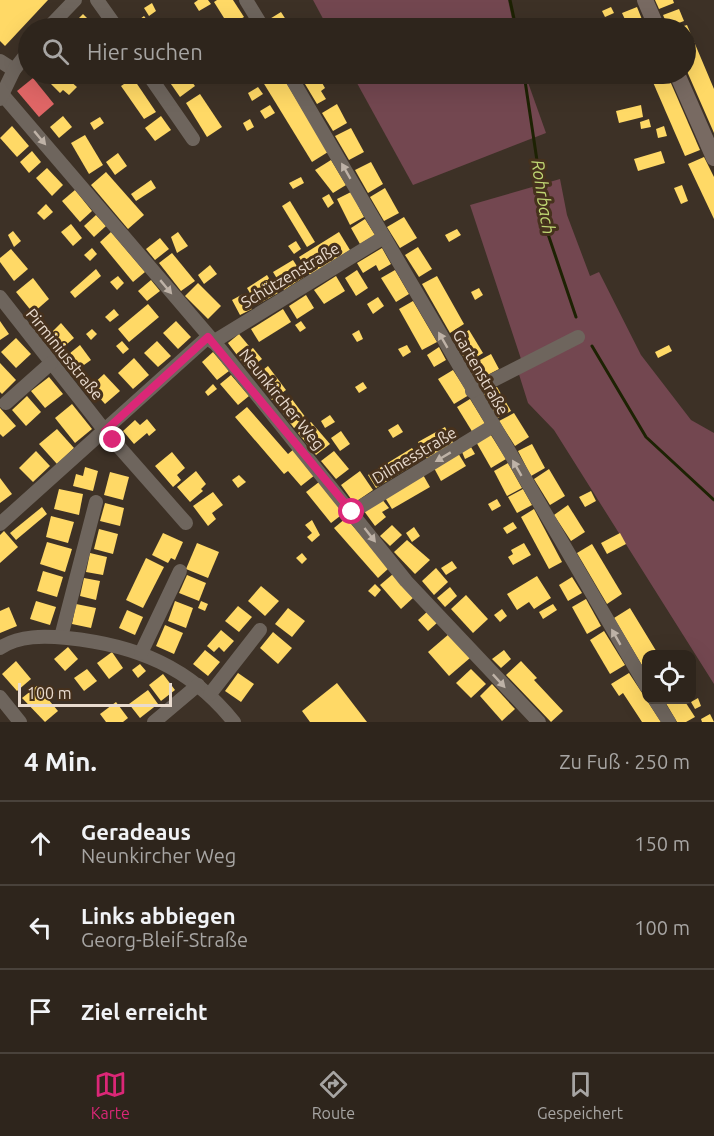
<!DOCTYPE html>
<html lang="de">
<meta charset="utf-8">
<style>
:root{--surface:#2e251c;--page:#362d25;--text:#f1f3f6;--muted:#a7a5a3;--line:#49423b;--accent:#db2777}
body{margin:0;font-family:Ubuntu,sans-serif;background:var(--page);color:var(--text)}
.controls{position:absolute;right:18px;bottom:18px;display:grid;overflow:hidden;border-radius:12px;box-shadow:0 6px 24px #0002}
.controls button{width:54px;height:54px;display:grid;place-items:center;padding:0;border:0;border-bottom:2px solid var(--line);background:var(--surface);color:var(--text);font:30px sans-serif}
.scale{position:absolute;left:18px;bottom:15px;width:154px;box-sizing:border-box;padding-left:6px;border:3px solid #e9dbcf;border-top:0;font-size:16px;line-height:21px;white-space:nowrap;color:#e9dbcf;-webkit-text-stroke:4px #46311d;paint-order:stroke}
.stop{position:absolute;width:18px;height:18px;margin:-14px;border:4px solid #db2777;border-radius:50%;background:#fff}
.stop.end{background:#db2777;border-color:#fff;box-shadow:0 2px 6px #0008}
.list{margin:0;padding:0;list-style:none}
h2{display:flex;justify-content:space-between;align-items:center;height:78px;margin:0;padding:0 24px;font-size:26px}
h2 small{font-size:20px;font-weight:400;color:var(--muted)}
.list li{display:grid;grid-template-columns:39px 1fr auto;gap:18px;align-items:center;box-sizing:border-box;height:84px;padding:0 24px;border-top:2px solid var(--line)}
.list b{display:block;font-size:22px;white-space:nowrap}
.list p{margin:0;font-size:20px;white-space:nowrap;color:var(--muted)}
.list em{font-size:20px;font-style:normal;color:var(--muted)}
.icon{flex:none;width:33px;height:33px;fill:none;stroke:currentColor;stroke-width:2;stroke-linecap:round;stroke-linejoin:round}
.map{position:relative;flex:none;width:714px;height:722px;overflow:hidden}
.search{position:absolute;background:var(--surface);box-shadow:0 6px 24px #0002;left:18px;right:18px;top:18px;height:66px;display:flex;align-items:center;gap:15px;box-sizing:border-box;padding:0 21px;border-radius:33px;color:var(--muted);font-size:22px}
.sheet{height:330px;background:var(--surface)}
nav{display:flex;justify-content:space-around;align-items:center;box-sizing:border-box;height:84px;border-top:2px solid var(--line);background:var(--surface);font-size:16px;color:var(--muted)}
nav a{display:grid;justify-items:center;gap:3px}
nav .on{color:var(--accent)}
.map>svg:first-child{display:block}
.green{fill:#734750}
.homes{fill:#ffd966}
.shops{fill:#e06666}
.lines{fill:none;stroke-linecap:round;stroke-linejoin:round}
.stream{stroke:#1d2203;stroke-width:3}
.minor{stroke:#6e655d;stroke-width:14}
.major{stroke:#786a62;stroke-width:16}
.oneway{fill:#beb2a7}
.route{stroke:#db2777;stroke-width:8}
.labels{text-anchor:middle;stroke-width:6;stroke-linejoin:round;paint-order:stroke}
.street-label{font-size:16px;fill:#e9dbcf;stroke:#46311d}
.water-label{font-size:18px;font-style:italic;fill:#bfd673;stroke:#46311d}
</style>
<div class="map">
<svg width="714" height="722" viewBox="0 0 714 722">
<rect width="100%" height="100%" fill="#3d3126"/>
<!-- green -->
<g class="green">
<path d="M313 0H508L514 28H328Z"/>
<path d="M352 74H525L546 133 413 185Z"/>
<path d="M560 179 567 215 590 276 599 272 641 355 691 420 714 433V684L554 430 528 403 517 368 523 365 470 205Z"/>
</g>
<!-- homes -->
<g class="homes">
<path d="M0 0H48L5 46 0 41Z"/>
<path d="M198 0H208L211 4 199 11 194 3Z"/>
<path d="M217 0H233L244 17 229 26 214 2Z"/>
<path d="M655 0H673L674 3 659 9Z"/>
<path d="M152 3 156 11 149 16 144 8Z"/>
<path d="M611 7 614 13 605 17 602 11Z"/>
<path d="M637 7 643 22 645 28H629L622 13Z"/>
<path d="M679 9 684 21 668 27 663 15Z"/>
<path d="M281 12 290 26 273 28 268 20Z"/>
<path d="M83 14 94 25 90 28H69Z"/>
<path d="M144 16 153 28H132L131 26Z"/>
<path d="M687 25 714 89V133L686 69V28H677Z"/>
<path d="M62 74 77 87 69 95 63 90 60 93 51 84Z"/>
<path d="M164 74H186L195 86 180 97Z"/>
<path d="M258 74H281L328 152 312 162Z"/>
<path d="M299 74H317L325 88 321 91 326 99 317 104Z"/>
<path d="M667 74 700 150 685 156 652 80Z"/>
<path d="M133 78 156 112 144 119 121 86Z"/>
<path d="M258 87 263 94 252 101 248 93Z"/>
<path d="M200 94 222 127 207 137 186 103Z"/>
<path d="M337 104 347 123 333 131 322 113Z"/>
<path d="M270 105 275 113 265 119 260 111Z"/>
<path d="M641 105 643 117 619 123 616 111Z"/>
<path d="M63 116 72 127 59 138 50 127Z"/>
<path d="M161 116 171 130 155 141 145 128Z"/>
<path d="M100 117 104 123 94 130 90 123Z"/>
<path d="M250 119 254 127 247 131 243 123Z"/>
<path d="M649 119 651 127 641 129 640 122Z"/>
<path d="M12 126 29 146 17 157 0 138Z"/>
<path d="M664 126 667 136 658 138 656 129Z"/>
<path d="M351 128 364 152 349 160 335 136Z"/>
<path d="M85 135 103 165 89 174 71 143Z"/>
<path d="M32 151 41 162 29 173 20 162Z"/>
<path d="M661 151 665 163 638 171 634 159Z"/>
<path d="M118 153 127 166 115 175 106 162Z"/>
<path d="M704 157 714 177V219L688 164Z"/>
<path d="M331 160 346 185 333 193 315 170Z"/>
<path d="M371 162 383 184 368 193 355 170Z"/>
<path d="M47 168 63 185 52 196 36 178Z"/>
<path d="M106 172 144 215 128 229 91 185Z"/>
<path d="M301 177 304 183 293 189 289 183Z"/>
<path d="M151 180 156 188 136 201 131 194Z"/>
<path d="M682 185 688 201 681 204 674 188Z"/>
<path d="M385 188 399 213 384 221 370 197Z"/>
<path d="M75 190 92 211 80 222 62 201Z"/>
<path d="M351 192 364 217 350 225 337 199Z"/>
<path d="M329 194 334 203 328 208 322 198Z"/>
<path d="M290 201 315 242 307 247 282 206Z"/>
<path d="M46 204 53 212 44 220 37 213Z"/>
<path d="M96 215 106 226 94 237 84 226Z"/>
<path d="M404 217 417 238 400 248 387 227Z"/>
<path d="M365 219 375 235 360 244 351 228Z"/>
<path d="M71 224 82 238 73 246 61 232Z"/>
<path d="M457 229 461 235 449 242 445 235Z"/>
<path d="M13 231 21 241 14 247 8 235Z"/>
<path d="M111 232 145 272 133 282 100 242Z"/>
<path d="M178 232 188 246 177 253 171 237Z"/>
<path d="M339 232 350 250 310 275 299 257Z"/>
<path d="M160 238 169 249 155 260 146 249Z"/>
<path d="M296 241 301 249 294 254 288 246Z"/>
<path d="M418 247 432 269 419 277 405 255Z"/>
<path d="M92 248 97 254 90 261 84 255Z"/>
<path d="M382 248 391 264 379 271 376 265 363 273 357 263Z"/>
<path d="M11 249 28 269 14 281 0 262V258Z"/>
<path d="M172 253 195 281 181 291 159 263Z"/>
<path d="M293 260 304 277 284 290 273 272Z"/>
<path d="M210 265 217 274 204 284 198 275Z"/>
<path d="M96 269 101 276 75 298 70 292Z"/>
<path d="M357 270 368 288 356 296 345 278Z"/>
<path d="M395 270 409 294 396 302 381 278Z"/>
<path d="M267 275 278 293 257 305 247 288Z"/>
<path d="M118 276 124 283 117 290 110 282Z"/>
<path d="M336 276 345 291 324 304 314 290Z"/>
<path d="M437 276 464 324 450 333 422 284Z"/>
<path d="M33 278 49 299 33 313 16 292Z"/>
<path d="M151 280 160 291 147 301 138 291Z"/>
<path d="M198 283 221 306 208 319 185 296Z"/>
<path d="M479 288 483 295 475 300 471 292Z"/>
<path d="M243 294 252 309 240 315 232 300Z"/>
<path d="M306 295 314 308 297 319 289 306Z"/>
<path d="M378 297 384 306 373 314 367 304Z"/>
<path d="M413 301 437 342 422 350 399 309Z"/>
<path d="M148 304 159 317 129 342 118 329Z"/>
<path d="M114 309 119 315 110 322 105 317Z"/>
<path d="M283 309 291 322 259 342 251 329Z"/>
<path d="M0 321 9 334 0 340Z"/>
<path d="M176 321 191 337 178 349 163 333Z"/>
<path d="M301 321 306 328 300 332 295 325Z"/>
<path d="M61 323 74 338 59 351 47 337Z"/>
<path d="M92 329 97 334 91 340 86 334Z"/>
<path d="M359 330 363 339 357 342 352 334Z"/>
<path d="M469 330 483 353 467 363 453 339Z"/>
<path d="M239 334 249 346 237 355 228 343Z"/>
<path d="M16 338 31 354 16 368 1 352Z"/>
<path d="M122 341 129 349 123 354 116 346Z"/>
<path d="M157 341 171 356 158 367 144 353Z"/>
<path d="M80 345 91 360 74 372 64 358Z"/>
<path d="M407 345 411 352 403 357 398 349Z"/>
<path d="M669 345 672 351 658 358 655 352Z"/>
<path d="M439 347 446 360 434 367 427 355Z"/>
<path d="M253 348 262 359 248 370 239 358Z"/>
<path d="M213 352 229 371 217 380 202 362Z"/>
<path d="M491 354 499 369 476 381 469 366Z"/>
<path d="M134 358 149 375 133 389 118 373Z"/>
<path d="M0 363 16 380 2 394 0 392Z"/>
<path d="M268 366 286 390 272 400 254 377Z"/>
<path d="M453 370 469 395 454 404 438 379Z"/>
<path d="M104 374 120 391 105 404 90 387Z"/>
<path d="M231 375 249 396 238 405 220 384Z"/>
<path d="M49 377 63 394 45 408 31 391Z"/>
<path d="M363 382 367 388 359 393 355 387Z"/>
<path d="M213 384 217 389 208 396 205 392Z"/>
<path d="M497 387 511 411 498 418 484 394Z"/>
<path d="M27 396 41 412 26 426 12 410Z"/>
<path d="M291 398 306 418 294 428 279 408Z"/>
<path d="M470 399 486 425 473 433 457 407Z"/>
<path d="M72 404 92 429 75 443 55 418Z"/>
<path d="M247 407 288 454 294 449 315 475 301 486 288 471 284 474 235 417Z"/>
<path d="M0 408 16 426 3 437 0 434Z"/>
<path d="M514 413 529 437 515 446 499 421Z"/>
<path d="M330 415 335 422 325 428 321 421Z"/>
<path d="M147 419 156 430 149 436 147 433 134 444 123 431 135 420 140 425Z"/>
<path d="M311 422 330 444 316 455 298 433Z"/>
<path d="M398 424 403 432 393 438 388 430Z"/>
<path d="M445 427 454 444 427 459 418 442Z"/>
<path d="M57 429 74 448 57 464 39 444Z"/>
<path d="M341 431 350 444 340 451 331 438Z"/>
<path d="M489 432 506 459 491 468 475 440Z"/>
<path d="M532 444 545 468 531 476 518 451Z"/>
<path d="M471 447 475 454 465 459 462 452Z"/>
<path d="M412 448 420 461 376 488 368 475Z"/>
<path d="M36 451 50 466 33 482 19 468Z"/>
<path d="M334 451 349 469 336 479 321 461Z"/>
<path d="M172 452 185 468 177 475 181 480 173 487 155 466Z"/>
<path d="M458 453 466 466 441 481 434 468Z"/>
<path d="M508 463 522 488 507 496 494 471Z"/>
<path d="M85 467 98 471 93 491 73 486 76 474 83 476Z"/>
<path d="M549 469 565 496 550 505 534 479Z"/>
<path d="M196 471 206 484 201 489 203 491 190 502 177 487Z"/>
<path d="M360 471 373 490 354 503 341 485Z"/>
<path d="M110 472 129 477 123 500 104 495Z"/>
<path d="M422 473 430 487 392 509 384 496Z"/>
<path d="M239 475 246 482 238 488 232 480Z"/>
<path d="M0 478 12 494 0 503Z"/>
<path d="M319 482 344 513 331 523 306 492Z"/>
<path d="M59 489 83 494 79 515 54 509Z"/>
<path d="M523 489 532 505 517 513 508 497Z"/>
<path d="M591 491 596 501 585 507 579 497Z"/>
<path d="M213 492 223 505 212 513 216 519 208 526 193 506Z"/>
<path d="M381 498 389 508 382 512 386 517 375 526 364 511Z"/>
<path d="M497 499 501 506 492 511 488 504Z"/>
<path d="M105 503 124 508 120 526 100 521Z"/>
<path d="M568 505 585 532 571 541 554 515Z"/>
<path d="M42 507 47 514 16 540 10 533Z"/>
<path d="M534 509 562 562 549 569 521 517Z"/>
<path d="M51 516 74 522 68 543 46 537Z"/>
<path d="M346 518 389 568 378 578 334 528Z"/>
<path d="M312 520 320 535 312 542 307 537 312 533 305 525Z"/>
<path d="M513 522 517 528 507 534 503 528Z"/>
<path d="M392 525 402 535 390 546 380 536Z"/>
<path d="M414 527 420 536 412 542 406 533Z"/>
<path d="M99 529 118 534 113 554 94 549Z"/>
<path d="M4 531 18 547 0 563V535Z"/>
<path d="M163 533 183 542 175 560 171 558 168 563 152 555Z"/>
<path d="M620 533 626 544 607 554 601 543Z"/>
<path d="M407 540 430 560 415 574 394 552Z"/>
<path d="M47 542 72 549 65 572 40 564Z"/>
<path d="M197 543 219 552 208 578 186 569Z"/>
<path d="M524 543 531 555 513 565 508 557 513 554 511 550Z"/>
<path d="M592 544 622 594 607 604 577 553Z"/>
<path d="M90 553 107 557 103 575 86 572Z"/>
<path d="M302 553 307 559 302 564 296 558Z"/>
<path d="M146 558 164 567 143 608 126 600Z"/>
<path d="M452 561 457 568 446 575 441 568Z"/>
<path d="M436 568 448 582 434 595 422 581Z"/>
<path d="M43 571 63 577 57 597 37 591Z"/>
<path d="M393 574 414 597 401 609 380 585Z"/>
<path d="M187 575 206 583 199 601 179 593Z"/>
<path d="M537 576 551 598 534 609 529 602 517 610 507 594Z"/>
<path d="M572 577 582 593 568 601 559 585Z"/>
<path d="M84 578 100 581 96 600 80 596Z"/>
<path d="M375 584 381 590 375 597 368 591Z"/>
<path d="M261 586 279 601 265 616 248 601Z"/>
<path d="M450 587 457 596 445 607 437 598Z"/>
<path d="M466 595 488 619 473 633 451 609Z"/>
<path d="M586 599 601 626 587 634 572 607Z"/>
<path d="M36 601 56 607 50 625 30 619Z"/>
<path d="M175 601 193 608 186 628 168 621Z"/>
<path d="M201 601 208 604 205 611 198 608Z"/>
<path d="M76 604 96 608 91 628 72 624Z"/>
<path d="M553 604 557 610 543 619 539 612Z"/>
<path d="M238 606 252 617 239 632 225 621Z"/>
<path d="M9 607 17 626 0 633V611Z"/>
<path d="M288 608 305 621 292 637 275 624Z"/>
<path d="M630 608 658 654H646V672L614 618Z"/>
<path d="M502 609 507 616 500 622 494 615Z"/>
<path d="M127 610 143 617 135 635 119 628Z"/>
<path d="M428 611 438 622 428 631 418 620Z"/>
<path d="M165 625 183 633 174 654 156 646Z"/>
<path d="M221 630 234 641 224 652 219 647 214 652 207 646Z"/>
<path d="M604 631 625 665 610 674 590 640Z"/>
<path d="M273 632 292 648 278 664 260 648Z"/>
<path d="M449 634 470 658 449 676 428 652Z"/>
<path d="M68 647 78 659 65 671 54 659Z"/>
<path d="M205 650 220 662 208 676 193 664Z"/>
<path d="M504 650 511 659 501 668 492 659Z"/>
<path d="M112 652 123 668 109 679 97 663Z"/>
<path d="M16 661 31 679 17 691 2 674Z"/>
<path d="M521 661 537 678 534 680 563 711 551 722 506 675Z"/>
<path d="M140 664 146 671 138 678 132 670Z"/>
<path d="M87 669 97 681 84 691 74 678Z"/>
<path d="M471 669 486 684 471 698 456 683Z"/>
<path d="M238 673 254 684 241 702 225 691Z"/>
<path d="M629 673 661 722H642L623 693 619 696 611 684Z"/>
<path d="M163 674 175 690 161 701 149 685Z"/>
<path d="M337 683 367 722H310L302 711Z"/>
<path d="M492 684 515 709 502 721 480 696Z"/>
<path d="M37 686 58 711 45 722 22 698Z"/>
<path d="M148 690 158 704 140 718 129 704Z"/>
<path d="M698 698 701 706 695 709 691 702Z"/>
<path d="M664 700H684L695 717 686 722H677Z"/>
<path d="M116 702 128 718 123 722H106L100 714Z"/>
<path d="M710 714 714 722H702L701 719Z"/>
</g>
<!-- shops -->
<path class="shops" d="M33 78 54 104 39 117 17 91Z"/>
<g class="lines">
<!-- stream -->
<g class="stream">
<path d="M510 0 516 28"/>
<path d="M524 74 548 234 576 317"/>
<path d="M592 346 646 437 714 500"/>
</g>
<!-- minor -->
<g class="minor">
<path d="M97 0 117 28"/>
<path d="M246 0 263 28"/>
<path d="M48 28 75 0"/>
<path d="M0 61 14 70"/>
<path d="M148 74 193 139"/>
<path d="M289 74 646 686"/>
<path d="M2 94 220 349 406 581 539 722"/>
<path d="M0 99 14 70 28 52"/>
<path d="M0 297 105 431 186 523"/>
<path d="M213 342 384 237"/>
<path d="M472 391 578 337"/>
<path d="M6 403 51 363"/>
<path d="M352 512 493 426"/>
<path d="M0 524 208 337"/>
<path d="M61 637 96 502"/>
<path d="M0 648C19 635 45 636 67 638 136 645 190 667 234 722"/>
<path d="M141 653 180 571"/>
<path d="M210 694 260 630"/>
<path d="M0 697 20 722"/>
<path d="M655 700 669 722"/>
<path d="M154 722 198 685"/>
</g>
<!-- major -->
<g class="major">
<path d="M645 0 657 28"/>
<path d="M677 74 714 158"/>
</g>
</g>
<!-- one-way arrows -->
<defs><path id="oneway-solid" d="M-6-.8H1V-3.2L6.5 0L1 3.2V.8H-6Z" transform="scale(1.5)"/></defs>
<g class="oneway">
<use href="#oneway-solid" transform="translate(40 138) rotate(50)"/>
<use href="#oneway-solid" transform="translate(346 171) rotate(-120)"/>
<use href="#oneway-solid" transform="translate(166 287) rotate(50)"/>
<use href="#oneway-solid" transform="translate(443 340) rotate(-120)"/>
<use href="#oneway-solid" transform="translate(443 457) rotate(149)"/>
<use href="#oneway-solid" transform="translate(517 468) rotate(-120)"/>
<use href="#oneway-solid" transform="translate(370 535) rotate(52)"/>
<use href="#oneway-solid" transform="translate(616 637) rotate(-120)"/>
<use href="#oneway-solid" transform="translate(499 681) rotate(47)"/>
</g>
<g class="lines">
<!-- route -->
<path class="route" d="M113 440 105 431 208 337 352 512"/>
</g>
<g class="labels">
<!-- street labels -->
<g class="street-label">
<text transform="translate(290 275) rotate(-31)" y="6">Schützenstraße</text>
<text transform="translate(65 354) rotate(51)" y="6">Pirminiusstraße</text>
<text transform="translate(481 372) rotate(60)" y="6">Gartenstraße</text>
<text transform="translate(282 399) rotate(51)" y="6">Neunkircher Weg</text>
<text transform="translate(414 455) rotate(-31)" y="6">Dilmesstraße</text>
</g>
<!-- water labels -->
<g class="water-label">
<text transform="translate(543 197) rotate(81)" y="6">Rohrbach</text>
</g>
</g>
</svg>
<div class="controls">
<button><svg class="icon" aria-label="locate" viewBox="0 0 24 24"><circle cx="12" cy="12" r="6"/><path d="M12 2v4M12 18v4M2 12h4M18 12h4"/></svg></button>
</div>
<div class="scale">100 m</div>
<div class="stop" style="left:352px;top:512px"></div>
<div class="stop end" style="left:113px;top:440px"></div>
<div class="search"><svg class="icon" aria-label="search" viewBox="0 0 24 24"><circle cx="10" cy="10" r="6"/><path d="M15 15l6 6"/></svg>Hier suchen</div>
</div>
<section class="sheet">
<h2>4 Min.<small>Zu Fuß · 250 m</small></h2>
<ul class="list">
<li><svg class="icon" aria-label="ahead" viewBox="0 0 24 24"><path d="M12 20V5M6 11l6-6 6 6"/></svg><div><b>Geradeaus</b><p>Neunkircher Weg</p></div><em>150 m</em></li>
<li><svg class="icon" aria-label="left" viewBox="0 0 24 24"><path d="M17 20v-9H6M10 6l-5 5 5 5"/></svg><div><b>Links abbiegen</b><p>Georg-Bleif-Straße</p></div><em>100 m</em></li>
<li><svg class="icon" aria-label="arrive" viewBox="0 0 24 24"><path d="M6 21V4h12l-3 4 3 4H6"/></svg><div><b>Ziel erreicht</b></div></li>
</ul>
</section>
<nav>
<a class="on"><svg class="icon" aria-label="map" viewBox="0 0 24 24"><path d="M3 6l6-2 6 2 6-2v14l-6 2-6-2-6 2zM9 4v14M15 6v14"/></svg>Karte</a>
<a><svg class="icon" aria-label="directions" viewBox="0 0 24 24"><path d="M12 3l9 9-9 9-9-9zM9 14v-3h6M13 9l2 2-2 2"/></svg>Route</a>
<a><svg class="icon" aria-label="saved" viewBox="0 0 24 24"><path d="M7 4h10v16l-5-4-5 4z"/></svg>Gespeichert</a>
</nav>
